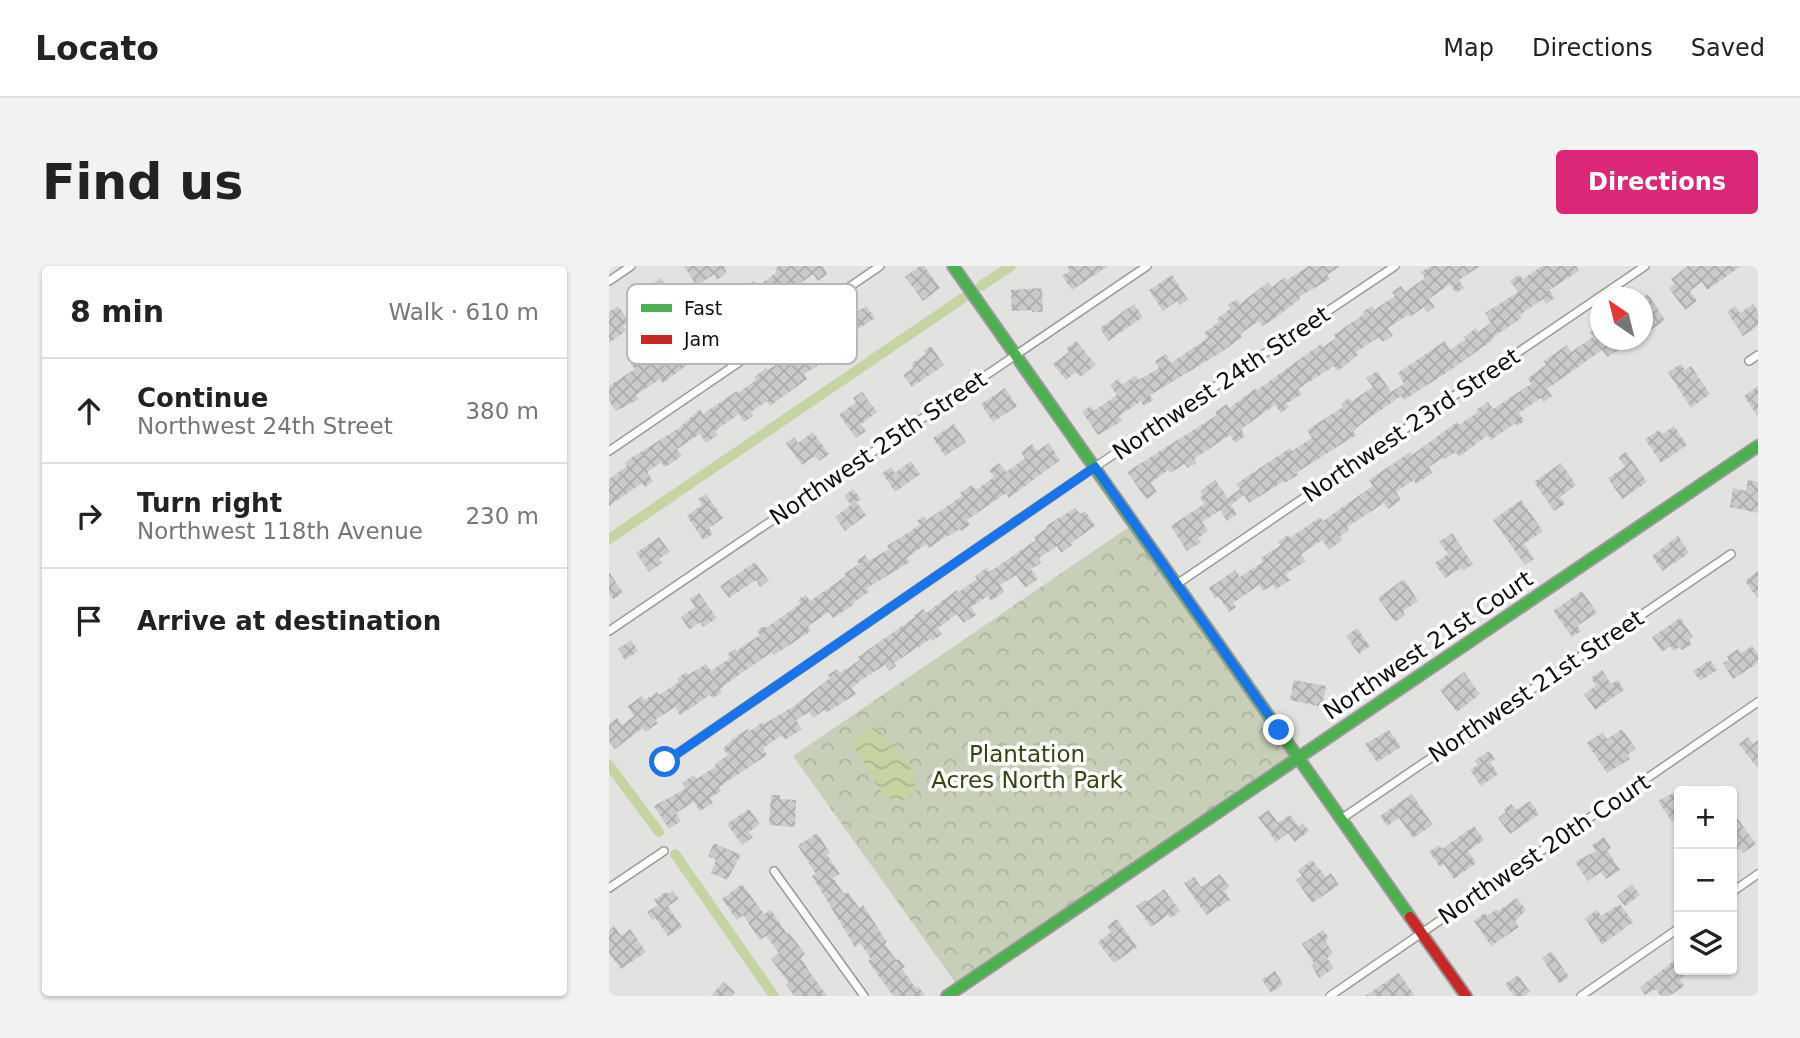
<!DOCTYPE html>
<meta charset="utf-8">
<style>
:root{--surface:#fff;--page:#f2f2f2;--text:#222;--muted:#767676;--line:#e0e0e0;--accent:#db2777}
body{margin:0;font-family:"DejaVu Sans",sans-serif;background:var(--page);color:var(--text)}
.controls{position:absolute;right:21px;bottom:21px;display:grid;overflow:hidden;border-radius:7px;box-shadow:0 2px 5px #0004}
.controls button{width:63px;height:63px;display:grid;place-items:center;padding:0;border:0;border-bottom:2px solid var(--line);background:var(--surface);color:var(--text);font:35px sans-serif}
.compass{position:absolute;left:981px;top:21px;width:63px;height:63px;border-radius:50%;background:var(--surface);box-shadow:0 2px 5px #0004;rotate:325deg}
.stop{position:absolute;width:21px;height:21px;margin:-16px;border:5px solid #1a73e8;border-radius:50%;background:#fff}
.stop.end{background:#1a73e8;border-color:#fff;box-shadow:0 2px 7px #0008}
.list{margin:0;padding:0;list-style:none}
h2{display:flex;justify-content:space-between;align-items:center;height:91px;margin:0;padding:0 28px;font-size:30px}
h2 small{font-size:23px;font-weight:400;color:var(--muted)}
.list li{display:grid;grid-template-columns:46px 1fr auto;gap:21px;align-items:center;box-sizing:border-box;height:105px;padding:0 28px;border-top:2px solid var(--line)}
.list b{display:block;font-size:26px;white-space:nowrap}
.list p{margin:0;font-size:23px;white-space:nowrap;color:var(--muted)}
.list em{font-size:23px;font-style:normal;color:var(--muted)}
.icon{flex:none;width:38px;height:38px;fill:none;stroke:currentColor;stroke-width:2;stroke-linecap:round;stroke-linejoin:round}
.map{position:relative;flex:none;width:1149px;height:730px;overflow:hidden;border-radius:7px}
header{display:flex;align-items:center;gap:42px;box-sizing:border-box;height:98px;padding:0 35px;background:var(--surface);border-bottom:2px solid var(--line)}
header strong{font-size:33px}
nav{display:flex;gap:38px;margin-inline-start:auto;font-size:24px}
.intro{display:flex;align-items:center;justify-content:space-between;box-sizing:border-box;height:168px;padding:0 42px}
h1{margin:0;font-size:49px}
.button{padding:18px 32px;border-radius:7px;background:var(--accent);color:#fff;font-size:24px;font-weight:700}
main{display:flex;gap:42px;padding:0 42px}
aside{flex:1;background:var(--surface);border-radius:7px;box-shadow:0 2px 5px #0004}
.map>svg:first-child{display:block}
.park{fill:url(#park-crowns)}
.water{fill:url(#water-waves)}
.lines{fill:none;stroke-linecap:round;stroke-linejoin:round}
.canal{stroke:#c6d4a4;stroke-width:10}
.building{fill:url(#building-cross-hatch)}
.street-casing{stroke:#999a98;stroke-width:10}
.fast-casing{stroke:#999a98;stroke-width:14}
.jam-casing{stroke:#999a98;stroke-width:14}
.street{stroke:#fbfbfa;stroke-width:7}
.fast{stroke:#4caf50;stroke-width:10}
.jam{stroke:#c62828;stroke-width:10}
.route{stroke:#1a73e8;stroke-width:9}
.labels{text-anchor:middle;stroke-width:7;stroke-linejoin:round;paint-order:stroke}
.street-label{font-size:23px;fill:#0e0e0d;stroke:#fff}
.park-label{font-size:23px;fill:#384412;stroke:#fff}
.key{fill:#fff;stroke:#b7b7b6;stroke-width:2}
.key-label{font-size:19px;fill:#0e0e0d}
</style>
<header>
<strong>Locato</strong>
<nav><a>Map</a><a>Directions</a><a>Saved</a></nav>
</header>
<div class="intro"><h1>Find us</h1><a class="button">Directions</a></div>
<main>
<aside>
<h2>8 min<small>Walk · 610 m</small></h2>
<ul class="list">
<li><svg class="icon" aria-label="ahead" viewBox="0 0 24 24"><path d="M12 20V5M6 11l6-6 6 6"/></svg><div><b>Continue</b><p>Northwest 24th Street</p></div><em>380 m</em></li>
<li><svg class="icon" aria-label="right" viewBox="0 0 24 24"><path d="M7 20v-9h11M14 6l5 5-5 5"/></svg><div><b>Turn right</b><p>Northwest 118th Avenue</p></div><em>230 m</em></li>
<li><svg class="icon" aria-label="arrive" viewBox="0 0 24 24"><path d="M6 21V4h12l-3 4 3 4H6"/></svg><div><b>Arrive at destination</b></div></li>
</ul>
</aside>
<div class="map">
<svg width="1149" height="730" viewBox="0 0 1149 730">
<defs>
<pattern id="park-crowns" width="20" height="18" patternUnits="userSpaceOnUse" patternTransform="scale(1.75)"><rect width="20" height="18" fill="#c8cfb8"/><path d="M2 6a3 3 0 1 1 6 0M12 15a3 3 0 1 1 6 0" fill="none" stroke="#abb19d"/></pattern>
<pattern id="water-waves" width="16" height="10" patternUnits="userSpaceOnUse" patternTransform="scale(1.75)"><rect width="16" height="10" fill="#c6d4a4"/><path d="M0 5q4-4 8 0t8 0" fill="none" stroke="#a9b58c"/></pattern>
<pattern id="building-cross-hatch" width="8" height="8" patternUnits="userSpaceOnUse" patternTransform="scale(1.75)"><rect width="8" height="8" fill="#cacaca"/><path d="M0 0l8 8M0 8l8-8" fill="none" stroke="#acacac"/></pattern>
</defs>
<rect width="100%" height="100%" fill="#e2e3e1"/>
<!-- park -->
<path class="park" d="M520 261 682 492 348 719 184 490Z"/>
<!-- water -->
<path class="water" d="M267 461 293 491 300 493 308 525 292 535 275 531 243 476 250 467Z"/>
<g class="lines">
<!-- canal -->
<g class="canal">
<path d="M372 20 402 0"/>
<path d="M0 273 354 32"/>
<path d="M0 499 50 566"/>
<path d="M66 588 165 730"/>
</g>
</g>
<!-- building -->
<g class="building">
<path d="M75 0H117L115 2 118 7 108 14 105 8 88 20Z"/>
<path d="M170 0H214L218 8 209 15 204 8 178 27 180 31 174 35 173 34 138 58 137 56 113 73 115 76 107 82 105 79 54 117 51 113 27 129 30 133 7 145 0 135V120L26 103 22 98 31 93 34 98 48 88 50 91 77 72 71 63 78 58 83 65 105 49 104 47 111 42 113 44 140 25 137 20 145 15 149 20 168 6 166 3Z"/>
<path d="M311 0H315L331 22 314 35 296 11Z"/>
<path d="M458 0H499L463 24 453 10 461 5Z"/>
<path d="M700 0H731L718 9 721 13 690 31 691 33 662 55 653 60 650 55 631 68 633 71 611 87 541 129 544 134 535 140 532 135 510 150 513 155 489 169 473 146 482 140 485 145 508 129 501 119 509 113 513 119 527 109 530 114 550 102 546 95 557 88 562 97 599 72 595 67 610 56 608 53 621 43 619 39 628 33 631 38 659 16 663 21 676 11 678 14Z"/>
<path d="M822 0H871L850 14 855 22 847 27 841 18 820 33 826 41 818 47 815 41 801 51 799 49 779 62 784 70 773 76 770 71 747 86 749 89 729 105 725 100 689 123 693 128 677 138 680 141 672 147 666 139 632 163 636 170 626 177 621 169 585 193 587 197 579 202 576 198 561 207 559 204 542 217 548 226 538 233 535 230 518 206 608 149 606 146 618 138 620 142 646 123 648 124 712 78 714 81 727 72 725 69 755 48 753 46 763 40 765 44 786 30 783 26 792 20 796 26 816 12 812 6Z"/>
<path d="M933 0H967L970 5 940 24 946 32 937 38 934 33 911 49 913 52 883 72 884 74 840 105 795 134 792 130 756 155 744 165 747 169 687 207 689 209 676 217 675 215 640 237 635 229 622 239 628 248 618 255 611 244 593 256 599 265 589 272 592 276 578 285 562 260 595 238 591 231 594 229 591 225 606 214 619 232 631 223 627 218 681 182 683 185 703 172 698 164 734 141 732 138 740 132 743 135 764 121 757 112 768 105 782 126 795 118 789 107 836 75 841 84 857 73 855 71 867 62 869 66 882 57 876 47 909 26 901 15 910 9 914 13Z"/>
<path d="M1079 0H1132L1098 24 1093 16 1081 25 1088 35 1076 44 1060 22 1066 18 1062 13Z"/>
<path d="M563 9 579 34 571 39 568 35 554 45 540 24Z"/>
<path d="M52 12 59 24 49 31 52 35 45 40 43 37 33 43 21 24 29 18 32 22 40 17 42 19Z"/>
<path d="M433 22 434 46H423V44L403 45 402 24Z"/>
<path d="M1039 28 1056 54 1033 70V32Z"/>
<path d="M525 38 534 51 499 75 491 62Z"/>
<path d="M1144 38 1149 45V60L1134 70 1118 46 1126 40 1131 47Z"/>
<path d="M9 40 20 55 14 59 17 65 0 77V46Z"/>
<path d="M257 40 266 52 234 73 240 80 195 108 198 113 161 140 158 135 142 146 144 150 135 156 130 148 106 165 109 169 97 177 91 168 68 183 73 190 56 201 52 196 38 206 44 215 36 221 33 217 0 240V213L18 200 16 196 70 162 91 143 94 148 128 125 129 127 147 114 145 111 157 102 159 104 200 75 198 72 208 65 213 73 237 57 235 54Z"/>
<path d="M991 59V74H1024L1020 76 1023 80 1016 85 1014 81 998 91 993 84 938 123 943 130 935 136 932 132 910 147 915 155 908 160 906 157 882 174 879 169 850 191 847 186 836 193 835 191 820 201 823 207 807 218 805 214 787 226 792 234 779 243 775 237 738 261 740 265 731 270 733 274 720 284 713 274 692 288 697 295 677 308 681 314 667 323 664 319 654 325 650 319 624 337 627 341 620 346 609 330 606 332 600 322 626 304 631 311 654 296 652 292 672 279 669 276 679 269 681 272 711 251 714 255 738 238 764 220 760 214 791 193 801 186 803 189 848 156 850 159 869 146 867 144 879 136 884 143 922 118 919 112 937 99 935 95 958 79 962 86 984 71 981 66Z"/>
<path d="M467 75 487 99 471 111 467 106 457 114 444 98 460 86 457 83Z"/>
<path d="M322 80 335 99 303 121 294 109 304 102 302 98 317 88 315 85Z"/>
<path d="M1072 98 1076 104 1082 100 1101 128 1082 142 1059 106Z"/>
<path d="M1149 120V151L1135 130Z"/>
<path d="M396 122 408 140 384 156 372 138Z"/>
<path d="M253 126 268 146 252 158 257 165 247 172 230 149 247 136 244 132Z"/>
<path d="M345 158 357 176 336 190 324 172Z"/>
<path d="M1065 160 1078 179 1052 197 1036 173 1050 164 1053 168Z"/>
<path d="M204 166 220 188 210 195 206 190 193 199 177 177 185 171 189 177Z"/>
<path d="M440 177 451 194 400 232 397 227 358 254 361 259 352 265 351 263 340 270 339 269 320 282 317 278 298 292 301 296 258 322 260 326 245 336 246 338 224 352 220 346 199 360 202 365 165 389 163 386 124 413 111 423 113 426 104 432 101 429 71 449 66 441 46 454 49 457 36 466 34 462 6 483 0 475V458L8 452 13 459 25 450 19 440 33 430 36 434 48 426 50 429 70 416 68 413 77 406 79 409 97 398 102 405 121 392 118 388 126 383 127 385 151 369 148 365 155 360 157 362 191 338 189 334 197 329 201 335 237 310 235 308 250 298 248 295 256 289 260 295 280 283 278 280 311 259 308 255 315 250 318 254 353 230 351 227 363 219 367 224 385 211 380 204 391 197 397 206 416 192 412 186 423 178 428 185Z"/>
<path d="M1017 186 1038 216 1013 233 999 212 1016 201 1009 191Z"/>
<path d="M302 195 311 208 286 226 273 207 282 201 286 207Z"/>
<path d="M952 197 967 219 951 231 956 238 945 245 925 216Z"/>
<path d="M1139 214 1149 216V247L1121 241 1124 222 1137 225Z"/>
<path d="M244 223 252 233 247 236 257 249 236 265 226 251 242 239 235 230Z"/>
<path d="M97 228 114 252 100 262 104 268 94 274 78 250 93 239 89 233Z"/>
<path d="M912 234 934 265 915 278 925 293 916 299 884 254Z"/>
<path d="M466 242 471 248 476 245 486 260 462 277 463 279 452 287 448 280 430 292 432 297 422 303 429 313 416 322 407 309 391 319 395 326 382 335 379 330 362 341 367 349 354 357 348 348 329 362 333 368 323 375 321 373 285 397 287 400 280 405 276 399 252 414 243 422 247 428 236 435 217 447 215 444 204 452 200 446 187 454 193 463 176 474 173 469 154 482 158 489 110 521 112 525 101 532 104 537 91 545 85 536 67 547 72 555 60 563 45 540 76 523 73 517 85 509 88 513 107 500 106 498 119 489 114 482 129 469 139 463 141 465 154 456 155 458 185 440 221 412 219 409 228 403 231 407 251 394 249 391 306 351 305 350 314 343 317 347 348 324 350 326 368 313 366 310 378 302 380 306 398 294 427 274 425 271 438 262 437 260Z"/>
<path d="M843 267 864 298 854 305 852 302 836 312 826 297 839 288 830 276Z"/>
<path d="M1069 270 1080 287 1053 305 1043 290Z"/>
<path d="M50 271 61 286 50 293 53 297 40 306 27 287Z"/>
<path d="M146 296 160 315 151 321 147 314 120 332 111 320Z"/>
<path d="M1149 305V333L1136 315Z"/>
<path d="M0 306 14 327 4 333 0 328Z"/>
<path d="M795 313 809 335 794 345 796 349 786 356 769 332Z"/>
<path d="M973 325 988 347 968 360 972 365 963 371 944 345Z"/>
<path d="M90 327 108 352 94 361 91 356 80 364 72 351 86 341 81 333Z"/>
<path d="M1071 352 1084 371 1080 374 1083 378 1073 384 1070 381 1065 385 1061 380 1053 386 1043 371Z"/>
<path d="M748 362 761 380 750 388 737 370Z"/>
<path d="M22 374 29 385 16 394 9 383Z"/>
<path d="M1143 380 1149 388V397L1124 413 1114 397 1120 394 1118 390 1129 383 1132 387Z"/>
<path d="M1101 394 1108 404 1091 415 1084 405Z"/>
<path d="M993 404 1002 418 1009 414 1015 424 986 444 975 428 987 420 982 412Z"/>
<path d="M855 406 871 428 848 446 831 424Z"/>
<path d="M685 414 717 420 713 441 681 434Z"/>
<path d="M1013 463 1027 483 1018 489 1021 493 998 507 978 477 994 466 998 473Z"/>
<path d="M780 464 792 481 768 496 756 478Z"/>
<path d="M1139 471 1144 478 1149 474V503L1130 478Z"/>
<path d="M880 485 886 493 881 496 889 508 872 520 861 504 869 499 865 495Z"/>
<path d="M1070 524V551L1063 556 1049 535Z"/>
<path d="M803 528 824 559 804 572 790 552 778 560 771 550Z"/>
<path d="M162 529H171V533L187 534 186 561 160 559Z"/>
<path d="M921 535 930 548 901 568 889 552 897 546 895 543 902 538 907 544Z"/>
<path d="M140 543 151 558 140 566 144 571 133 579 118 558Z"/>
<path d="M660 544 669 557 681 549 689 560 694 557 700 565 686 576 679 567 667 576 649 551Z"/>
<path d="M1123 545 1147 578 1134 587 1130 582 1123 588Z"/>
<path d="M865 560 875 574 859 585 867 597 845 613 835 598 831 601 820 586 830 579 833 583Z"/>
<path d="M208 567 221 587 218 589 231 608 224 612 235 628 239 626 250 642 254 639 278 676 276 678 287 694 290 693 296 701 293 703 307 722 309 720 316 730H284L259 695 262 693 251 677 246 681 203 610 207 608 189 580Z"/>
<path d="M995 571 1002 582 998 584 1011 604 997 613 992 606 979 615 966 596 987 585 983 579Z"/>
<path d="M105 577 132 589 118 614 102 607 107 594 99 590Z"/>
<path d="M703 594 717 611 722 607 730 619 703 637 687 614 693 610 689 604Z"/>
<path d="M611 608 620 621 615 625 621 634 597 649 575 617 585 611 592 621Z"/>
<path d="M133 618 155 648 162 644 178 668 180 667 196 688 192 692 200 705 218 730H185L177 719 180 717 162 693 170 687 157 670 151 674 134 649 128 654 113 633Z"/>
<path d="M1023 618 1031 629 1016 640 1008 630Z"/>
<path d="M555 623 571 645 562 652 559 649 542 661 527 640 536 634 538 636Z"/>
<path d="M64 625 70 633 59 640 73 661 59 670 46 652 43 654 38 646 49 639 45 634 57 626 59 628Z"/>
<path d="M908 632 917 644 906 655 910 661 882 680 865 655 876 647 878 650 888 643 889 645Z"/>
<path d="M1011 638 1024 656 993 679 976 652 988 644 992 650Z"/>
<path d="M508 653 528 681 505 697 489 676 502 666 498 660Z"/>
<path d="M5 660 12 670 21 663 37 686 12 703 0 687V664Z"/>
<path d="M714 664 720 672 716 674 724 687 718 692 725 702 710 712 702 699 705 697 693 678Z"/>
<path d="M942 685 960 711 950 717 933 692Z"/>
<path d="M1065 695 1075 710 1071 714 1075 720 1060 730H1052L1047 723 1036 729 1031 721Z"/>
<path d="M666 705 674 718 662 727 653 714Z"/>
<path d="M790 707 806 730H756Z"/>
<path d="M909 709 921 726 916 730H905L896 718Z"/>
<path d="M114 716 126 726 123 730H102Z"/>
</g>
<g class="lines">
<defs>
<g id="street">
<path d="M0 15 22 0"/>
<path d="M1140 95 1149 89"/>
<path d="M0 185 271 0"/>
<path d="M568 318 1036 0"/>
<path d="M0 365 538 0"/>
<path d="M56 496 486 201 786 0"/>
<path d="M732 553 1122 288"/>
<path d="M165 605 255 730"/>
<path d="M0 622 55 585"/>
<path d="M1123 626 1149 608"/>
<path d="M721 730 1149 436"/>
<path d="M972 730 1070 662"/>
</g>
<g id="fast">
<path d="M344 0 801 651"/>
<path d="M338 730 1149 180"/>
</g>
<path id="jam" d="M801 651 857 730"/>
</defs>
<!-- street casing -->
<use href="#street" class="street-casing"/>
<!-- fast casing -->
<use href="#fast" class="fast-casing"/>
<!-- jam casing -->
<use href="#jam" class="jam-casing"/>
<!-- street -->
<use href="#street" class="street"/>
<!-- fast -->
<use href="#fast" class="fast"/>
<!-- jam -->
<use href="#jam" class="jam"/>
</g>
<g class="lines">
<!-- route -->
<path class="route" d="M56 496 486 201 670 464"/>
</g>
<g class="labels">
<!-- street labels -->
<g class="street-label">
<text transform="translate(612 117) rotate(-34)" y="8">Northwest 24th Street</text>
<text transform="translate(802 159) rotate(-34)" y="8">Northwest 23rd Street</text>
<text transform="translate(269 182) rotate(-34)" y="8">Northwest 25th Street</text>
<text transform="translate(819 379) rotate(-34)" y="8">Northwest 21st Court</text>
<text transform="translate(927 420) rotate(-34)" y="8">Northwest 21st Street</text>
<text transform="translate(935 583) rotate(-34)" y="8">Northwest 20th Court</text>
</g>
<!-- park labels -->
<g class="park-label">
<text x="418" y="496">Plantation<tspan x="418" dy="26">Acres North Park</tspan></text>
</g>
</g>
<!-- legend -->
<rect x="18" y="18" width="230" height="80" rx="10" class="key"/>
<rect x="32" y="38" width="31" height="8" fill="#4caf50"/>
<rect x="32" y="69" width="31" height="9" fill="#c62828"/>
<g class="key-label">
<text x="75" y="49">Fast</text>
<text x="75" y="80">Jam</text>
</g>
</svg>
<div class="controls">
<button>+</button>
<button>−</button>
<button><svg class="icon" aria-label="layers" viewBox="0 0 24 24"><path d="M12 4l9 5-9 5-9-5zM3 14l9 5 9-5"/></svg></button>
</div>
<svg class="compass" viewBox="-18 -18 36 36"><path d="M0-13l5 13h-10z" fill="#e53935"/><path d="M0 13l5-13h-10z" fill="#767676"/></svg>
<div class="stop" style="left:56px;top:496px"></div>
<div class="stop end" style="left:670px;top:464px"></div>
</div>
</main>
